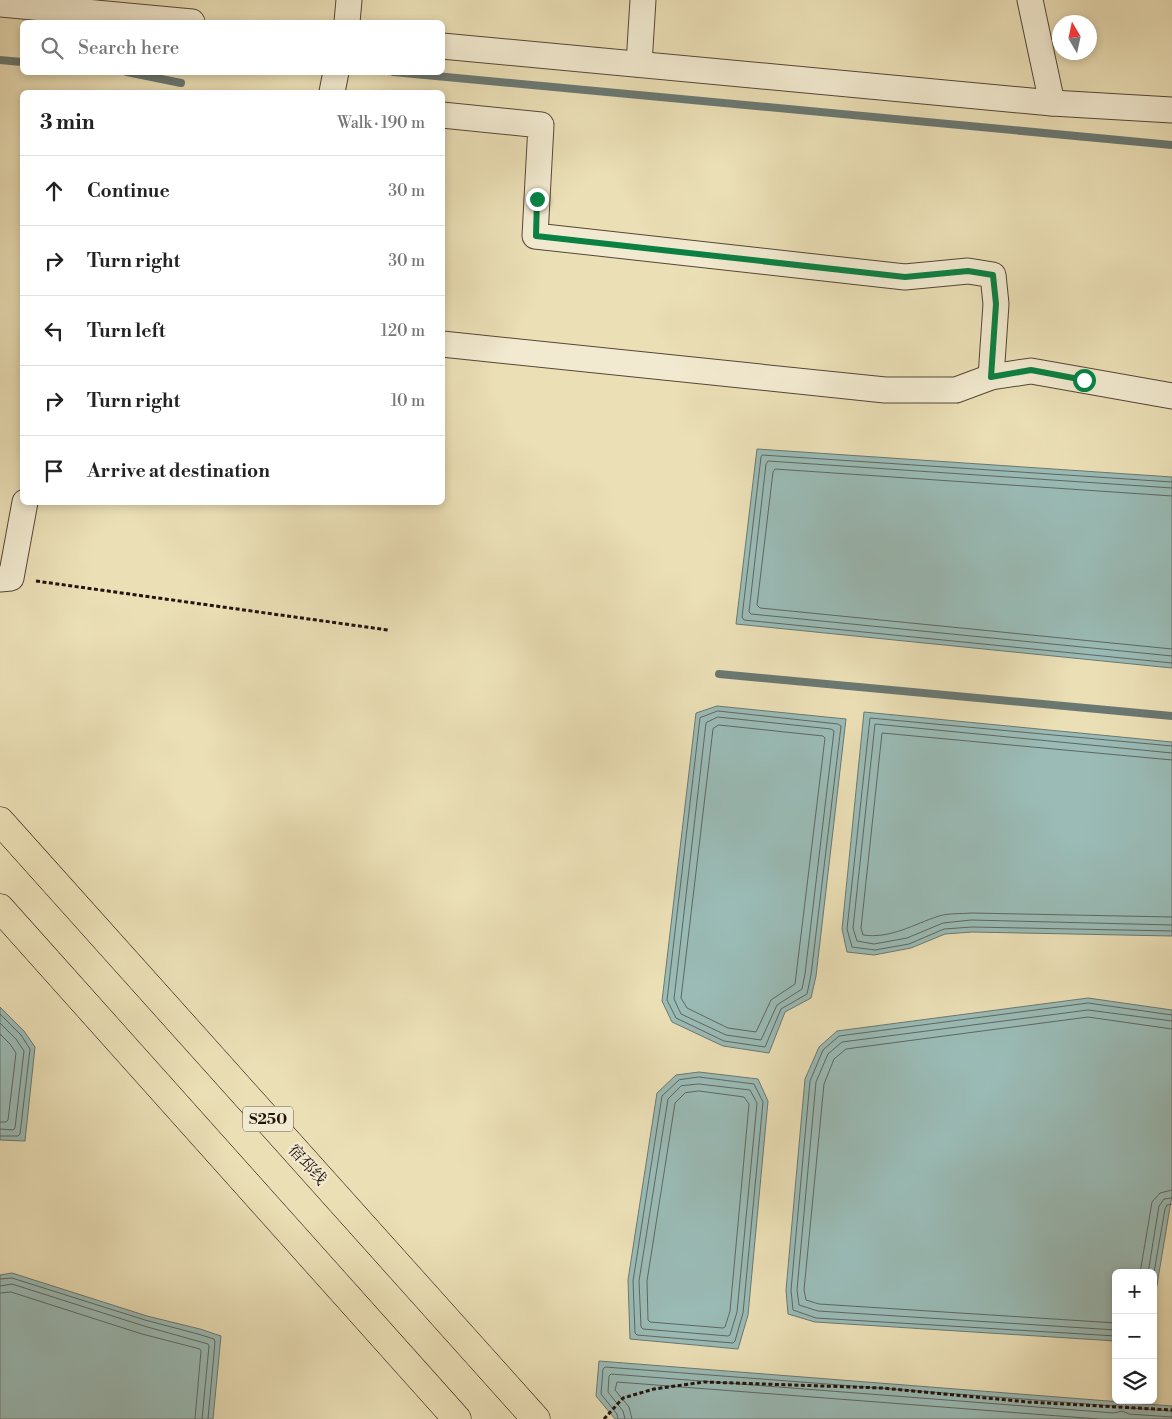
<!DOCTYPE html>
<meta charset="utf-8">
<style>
:root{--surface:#fff;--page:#f2f2f2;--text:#222;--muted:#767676;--line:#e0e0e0}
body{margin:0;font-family:"Libre Bodoni","Noto Serif SC",serif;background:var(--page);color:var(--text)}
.controls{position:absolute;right:15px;bottom:15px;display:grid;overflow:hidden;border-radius:8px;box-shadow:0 2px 8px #0003}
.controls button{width:45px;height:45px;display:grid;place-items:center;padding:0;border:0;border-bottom:1px solid var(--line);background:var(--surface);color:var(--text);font:25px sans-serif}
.compass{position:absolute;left:1052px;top:15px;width:45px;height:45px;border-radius:50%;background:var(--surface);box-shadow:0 2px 8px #0003;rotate:351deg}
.stop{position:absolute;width:15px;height:15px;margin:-11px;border:4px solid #0b8043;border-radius:50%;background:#fff}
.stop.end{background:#0b8043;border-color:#fff;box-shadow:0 1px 5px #0008}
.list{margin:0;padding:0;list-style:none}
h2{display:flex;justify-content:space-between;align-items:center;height:65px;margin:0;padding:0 20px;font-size:21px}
h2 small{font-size:16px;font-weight:400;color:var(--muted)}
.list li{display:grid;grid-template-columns:32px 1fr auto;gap:15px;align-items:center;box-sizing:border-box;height:70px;padding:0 20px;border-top:1px solid var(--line)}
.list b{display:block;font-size:19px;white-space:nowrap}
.list em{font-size:16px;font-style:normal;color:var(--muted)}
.icon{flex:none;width:28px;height:28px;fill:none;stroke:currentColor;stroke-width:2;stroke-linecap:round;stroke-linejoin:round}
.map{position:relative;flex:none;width:1172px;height:1419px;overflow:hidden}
.search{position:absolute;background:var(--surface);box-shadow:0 2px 8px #0003;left:20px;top:20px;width:425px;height:55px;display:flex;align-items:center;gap:12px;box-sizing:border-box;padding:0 18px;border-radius:8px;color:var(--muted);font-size:19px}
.panel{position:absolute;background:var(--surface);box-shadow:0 2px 8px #0003;left:20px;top:90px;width:425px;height:415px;border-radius:8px}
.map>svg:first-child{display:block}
.water{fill:#9abbb6;stroke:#6a7872}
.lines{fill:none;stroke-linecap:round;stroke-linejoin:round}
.shore{stroke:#5e6762;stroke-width:1}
.stream{stroke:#6a7872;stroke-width:8}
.minor-casing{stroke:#544637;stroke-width:27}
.major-casing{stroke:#22130d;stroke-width:29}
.path{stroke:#22130d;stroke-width:3;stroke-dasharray:4 2.5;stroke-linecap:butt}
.minor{stroke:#f2ead0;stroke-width:25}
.major{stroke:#ebdfb6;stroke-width:28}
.route{stroke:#0b8043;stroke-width:6}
.labels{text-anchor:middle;stroke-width:4.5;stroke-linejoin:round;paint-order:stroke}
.shield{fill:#f2ead0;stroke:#605448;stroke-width:1}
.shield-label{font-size:15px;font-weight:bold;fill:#22130d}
.street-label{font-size:16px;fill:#22130d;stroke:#f2ead0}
</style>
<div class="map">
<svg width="1172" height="1419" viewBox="0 0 1172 1419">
<rect width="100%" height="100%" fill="#ebdfb6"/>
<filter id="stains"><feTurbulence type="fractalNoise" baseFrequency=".004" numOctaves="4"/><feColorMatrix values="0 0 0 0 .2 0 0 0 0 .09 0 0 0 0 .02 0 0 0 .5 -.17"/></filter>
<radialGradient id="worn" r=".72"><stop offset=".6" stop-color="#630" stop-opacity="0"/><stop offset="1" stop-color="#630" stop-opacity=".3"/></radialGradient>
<!-- water -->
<g class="water">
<path d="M757 449 1172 477V668L736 624Z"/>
<path d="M717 706 846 719 816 976 811 998 785 1012 769 1053 723 1046 672 1022 662 1001 696 713Z"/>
<path d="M864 712 1172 742V936L972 932 945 934 911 948 874 955 847 952 842 929Z"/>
<path d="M1088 998 1172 1010V1195L1153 1309V1273H1116V1341L815 1322 788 1314 786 1290 805 1079 819 1047 837 1031Z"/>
<path d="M0 1007 24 1031 35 1047 25 1141 0 1140Z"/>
<path d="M699 1072 758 1079 768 1101 748 1315 738 1349 630 1339 628 1280 657 1093 676 1075Z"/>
<path d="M12 1273 147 1316 200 1329 221 1336 213 1419H0V1275Z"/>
<path d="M599 1361 1172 1406V1419H615L596 1396Z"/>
</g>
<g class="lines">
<!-- shore -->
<g class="shore">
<path d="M1172 482 762 455 761 457 742 617 744 620 1172 663"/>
<path d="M1172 488 768 461 766 464 749 612 751 614 1172 656"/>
<path d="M1172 496 775 469 773 472 757 605 760 608 1172 649"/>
<path d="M718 711 838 724 841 726 811 975 807 994 781 1009 765 1047 724 1041 676 1018 667 1000 700 718Z"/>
<path d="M718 717 831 729 834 731 805 974 802 989 777 1005 761 1040 726 1035 681 1014 674 999 706 723Z"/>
<path d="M719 725 823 736 825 738 795 984 771 1000 756 1032 728 1028 687 1008 681 998 713 729Z"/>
<path d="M1172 746 870 718 847 929 852 947 875 950 909 944 944 929 972 927 1172 931"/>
<path d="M1172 753 875 724 853 928 857 941 874 944 907 938 943 923 971 920 1172 925"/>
<path d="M1172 760 882 733 861 928 863 935C891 939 914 924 939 916 949 913 961 914 971 913L1172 917"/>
<path d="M0 1014 21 1035 30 1049 20 1134 18 1136H0"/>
<path d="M0 1023 16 1039 24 1051 15 1128 13 1130 0 1129"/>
<path d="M0 1034 10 1044 16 1053 8 1120 6 1122H0"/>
<path d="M699 1077 754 1084 763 1102 743 1313 735 1341 733 1343 637 1335 635 1333 633 1281 662 1096 679 1080Z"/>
<path d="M699 1084 750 1090 757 1103 737 1312 730 1335 728 1336 643 1329 641 1327 639 1281 668 1099 681 1086Z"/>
<path d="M699 1091 744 1097 749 1104 730 1311 725 1327 723 1328 650 1322 648 1320 647 1281 675 1103 685 1093Z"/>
<path d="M1140 1273 1152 1202 1160 1193 1172 1190"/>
<path d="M1148 1273 1159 1206 1164 1199 1172 1198"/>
<path d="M1153 1278 1165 1209 1167 1205 1172 1204"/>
<path d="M0 1279 12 1278 145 1320 198 1334 214 1339 215 1342 208 1419"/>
<path d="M0 1286 12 1284 144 1326 208 1344 209 1346 202 1419"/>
<path d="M0 1293 11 1292 142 1334 200 1349 201 1351 195 1419"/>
<path d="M1116 1323 819 1304 806 1300 804 1290 824 1084 834 1059 846 1049 1088 1017 1172 1029"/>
<path d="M1116 1330 818 1311 799 1305 797 1290 816 1082 828 1054 842 1042 1088 1010 1172 1021"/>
<path d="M1116 1336 816 1318 793 1310 791 1290 810 1081 823 1050 839 1036 1088 1003 1172 1015"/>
<path d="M618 1419 617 1414 601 1394 603 1369 605 1367 1114 1406 1123 1402 1129 1408 1172 1411"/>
<path d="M625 1419 623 1411 608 1392 609 1376 611 1374 1114 1413 1122 1411 1129 1414 1172 1417"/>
<path d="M632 1419 629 1407 615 1390 617 1382 1098 1419"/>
</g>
<!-- stream -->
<g class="stream">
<path d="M0 60 22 62"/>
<path d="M127 72 181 83"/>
<path d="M393 72 1172 145"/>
<path d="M719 674 1172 716"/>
</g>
<defs>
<g id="minor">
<path d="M1030 0 1052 103"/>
<path d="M0 4 192 22"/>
<path d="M347 22 349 0"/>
<path d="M442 46 1052 103 1172 110"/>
<path d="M639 64 643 0"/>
<path d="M332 92 336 72"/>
<path d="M442 115 541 125 535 236 905 277 968 271 993 275 996 304 991 377"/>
<path d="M442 344 885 390H956L991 377 1031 371 1172 396"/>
<path d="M0 579 11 578 25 502"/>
</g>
<g id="major">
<path d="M0 821 536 1419"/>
<path d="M0 908 457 1419"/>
</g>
</defs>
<!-- minor casing -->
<use href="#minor" class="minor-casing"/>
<!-- major casing -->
<use href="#major" class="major-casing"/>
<!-- path -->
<g class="path">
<path d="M36 581 388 630"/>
<path d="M604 1419 623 1398 654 1389 704 1382 882 1388 1028 1402 1172 1410"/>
</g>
<!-- minor -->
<use href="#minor" class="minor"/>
<!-- major -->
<use href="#major" class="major"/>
</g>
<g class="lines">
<!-- route -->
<path class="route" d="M537 199 536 236 905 277 968 271 993 275 996 304 991 377 1031 370 1084 380"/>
</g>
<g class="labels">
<!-- shield labels -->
<rect class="shield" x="243" y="1106.5" width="50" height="25" rx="4"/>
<g class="shield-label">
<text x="268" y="1124">S250</text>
</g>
<!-- street labels -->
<g class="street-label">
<text transform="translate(308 1164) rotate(48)" y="6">宿邳线</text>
</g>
</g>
<rect width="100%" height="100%" filter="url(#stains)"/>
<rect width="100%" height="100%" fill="url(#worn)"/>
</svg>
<div class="controls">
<button>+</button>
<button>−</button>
<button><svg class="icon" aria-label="layers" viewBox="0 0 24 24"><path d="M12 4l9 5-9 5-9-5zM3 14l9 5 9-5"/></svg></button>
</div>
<svg class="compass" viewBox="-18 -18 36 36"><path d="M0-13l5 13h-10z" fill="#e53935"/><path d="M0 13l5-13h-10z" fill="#767676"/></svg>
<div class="stop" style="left:1084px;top:380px"></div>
<div class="stop end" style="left:537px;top:199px"></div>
<div class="search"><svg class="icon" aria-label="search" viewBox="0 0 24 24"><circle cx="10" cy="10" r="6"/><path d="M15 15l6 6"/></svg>Search here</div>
<section class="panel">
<h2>3 min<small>Walk · 190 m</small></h2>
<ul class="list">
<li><svg class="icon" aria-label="ahead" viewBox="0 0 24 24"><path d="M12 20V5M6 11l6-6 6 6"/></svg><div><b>Continue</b></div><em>30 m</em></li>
<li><svg class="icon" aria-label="right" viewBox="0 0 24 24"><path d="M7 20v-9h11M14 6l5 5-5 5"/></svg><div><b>Turn right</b></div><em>30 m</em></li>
<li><svg class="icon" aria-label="left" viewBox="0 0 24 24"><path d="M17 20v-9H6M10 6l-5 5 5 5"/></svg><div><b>Turn left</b></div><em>120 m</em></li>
<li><svg class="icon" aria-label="right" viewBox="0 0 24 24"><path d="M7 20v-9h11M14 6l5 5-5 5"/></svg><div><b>Turn right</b></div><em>10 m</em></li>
<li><svg class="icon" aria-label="arrive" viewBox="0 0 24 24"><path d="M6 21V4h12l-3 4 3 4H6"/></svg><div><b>Arrive at destination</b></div></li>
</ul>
</section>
</div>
